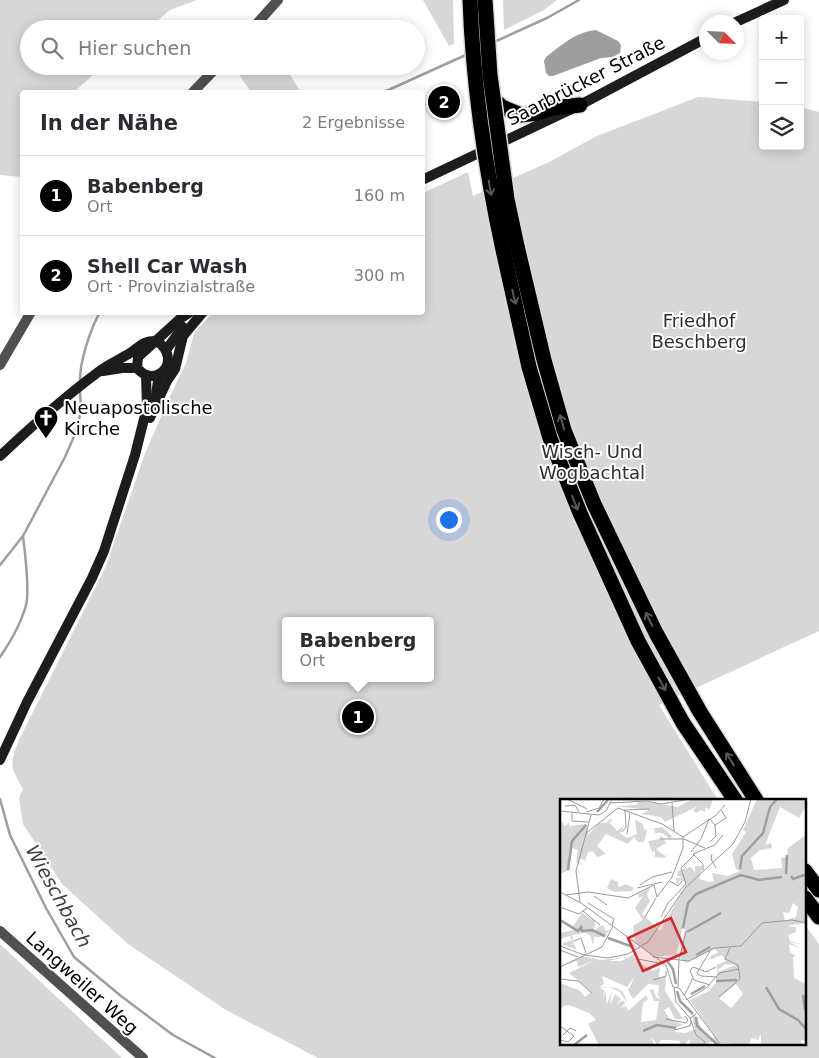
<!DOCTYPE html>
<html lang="de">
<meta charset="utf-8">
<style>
:root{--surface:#fff;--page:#f7f7f7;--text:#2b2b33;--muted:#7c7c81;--line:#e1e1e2;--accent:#000}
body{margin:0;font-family:"DejaVu Sans",sans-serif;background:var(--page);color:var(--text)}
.controls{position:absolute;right:15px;top:15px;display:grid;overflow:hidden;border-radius:5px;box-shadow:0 2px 12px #0003}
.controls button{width:45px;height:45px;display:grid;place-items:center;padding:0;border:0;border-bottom:1px solid var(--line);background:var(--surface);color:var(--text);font:25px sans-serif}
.compass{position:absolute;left:699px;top:15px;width:45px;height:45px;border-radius:50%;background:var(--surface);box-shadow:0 2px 12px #0003;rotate:114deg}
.you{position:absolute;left:448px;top:519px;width:18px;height:18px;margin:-12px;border:4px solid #fff;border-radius:50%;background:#1a73e8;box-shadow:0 0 0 8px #1a73e833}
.badge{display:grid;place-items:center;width:32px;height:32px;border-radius:50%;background:var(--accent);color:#fff;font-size:16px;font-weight:700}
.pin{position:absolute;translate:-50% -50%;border:2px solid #fff;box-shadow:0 1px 5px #0006}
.popup{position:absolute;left:282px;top:617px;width:152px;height:65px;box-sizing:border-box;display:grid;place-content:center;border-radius:5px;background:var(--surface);filter:drop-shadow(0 1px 4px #0005);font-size:16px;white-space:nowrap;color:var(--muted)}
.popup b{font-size:19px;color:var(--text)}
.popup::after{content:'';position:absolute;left:50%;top:100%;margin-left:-10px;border:10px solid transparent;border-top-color:var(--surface)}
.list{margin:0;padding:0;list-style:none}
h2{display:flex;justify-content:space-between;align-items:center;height:65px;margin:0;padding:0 20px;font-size:21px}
h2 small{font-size:16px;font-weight:400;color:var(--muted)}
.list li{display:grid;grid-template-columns:32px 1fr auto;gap:15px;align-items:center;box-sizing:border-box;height:80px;padding:0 20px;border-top:1px solid var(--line)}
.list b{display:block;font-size:19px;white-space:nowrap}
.list p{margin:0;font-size:16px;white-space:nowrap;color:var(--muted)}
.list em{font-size:16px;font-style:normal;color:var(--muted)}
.icon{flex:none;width:28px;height:28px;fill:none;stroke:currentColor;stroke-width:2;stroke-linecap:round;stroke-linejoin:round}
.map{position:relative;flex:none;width:819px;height:1058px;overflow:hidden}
.search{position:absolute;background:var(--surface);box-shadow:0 2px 12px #0003;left:20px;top:20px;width:405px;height:55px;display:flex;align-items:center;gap:12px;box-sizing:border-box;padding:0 18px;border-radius:28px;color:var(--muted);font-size:19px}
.panel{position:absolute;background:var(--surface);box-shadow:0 2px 12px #0003;left:20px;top:90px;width:405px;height:225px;border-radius:5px}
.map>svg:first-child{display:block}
.green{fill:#d7d7d7;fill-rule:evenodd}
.water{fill:#9e9e9e}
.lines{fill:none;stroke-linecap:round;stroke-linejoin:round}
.stream{stroke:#9e9e9e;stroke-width:2.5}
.motorway-casing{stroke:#dbdbdb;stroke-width:18}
.minor{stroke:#505050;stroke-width:10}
.secondary{stroke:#1d1d1d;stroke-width:10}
.motorway{stroke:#000;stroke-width:15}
.motorway-bridge-casing{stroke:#dbdbdb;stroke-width:18;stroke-linecap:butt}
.motorway-bridge{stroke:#000;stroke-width:15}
.oneway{stroke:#595959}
.labels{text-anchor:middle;stroke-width:4;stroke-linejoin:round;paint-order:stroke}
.street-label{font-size:18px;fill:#000;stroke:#fff}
.park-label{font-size:18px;fill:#2e2e2e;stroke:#fff}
.poi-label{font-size:18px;fill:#000;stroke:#fff;text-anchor:start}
.water-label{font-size:19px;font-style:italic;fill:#3f3f3f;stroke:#fff}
.inset-river{fill:none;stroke:#9e9e9e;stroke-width:2.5}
.inset-road{fill:none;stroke:#999;stroke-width:1}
.view{fill:#d62828;fill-opacity:0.15;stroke:#d62828;stroke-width:2.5}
.inset-edge{fill:none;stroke:#000;stroke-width:2.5}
</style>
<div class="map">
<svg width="819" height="1058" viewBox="0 0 819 1058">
<rect width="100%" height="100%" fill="#fff"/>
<!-- green -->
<g class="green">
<path d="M0 0H197L170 10 147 29H29V66H103L74 92H22V177L0 175Z"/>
<path d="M423 0H453L454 44 449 46Z"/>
<path d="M503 0H557L544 10 504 30Z"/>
<path d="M233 66H284L301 92H251Z"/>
<path d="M698 97 763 102V146H800V107L819 112V631L659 705 718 800H562V1044H805V925L819 944V1058H318L226 1010 128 944 62 884 23 824 19 798 23 789C11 767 9 767 18 742L106 566 144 456 170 396 186 363 194 333 213 313 422 312 423 193 468 172 473 196 549 162 597 136ZM286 621H430V678H286Z"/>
<path d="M0 944 122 1058H0Z"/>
</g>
<!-- water -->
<path class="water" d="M596 30 618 41 621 45 620 53 613 57 601 58 553 76H549L546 73 544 61 546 57C562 45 575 32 596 30Z"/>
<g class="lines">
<!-- stream -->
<g class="stream">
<path d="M494 42 547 18 579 0"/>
<path d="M384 92 468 54"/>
<path d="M80 383C79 363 90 330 100 312"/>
<path d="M0 565 23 536 65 457 76 432 81 411 80 391"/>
<path d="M0 657C11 641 21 624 26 605 30 590 25 553 23 536"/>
<path d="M0 799 10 835 46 908 74 957 121 996 173 1035 215 1058"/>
</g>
<defs>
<g id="motorway">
<path d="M489 95 502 107 521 115 538 113 553 108 580 105"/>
<path d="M517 246 544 360 564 430 594 504 656 633 700 712 756 800"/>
<path d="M503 250 529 367 550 438 580 513 638 641 683 723 735 800"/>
<path d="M805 871 819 890"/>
<path d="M805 898 819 917"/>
</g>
</defs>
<!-- motorway casing -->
<use href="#motorway" class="motorway-casing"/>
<!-- minor -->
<g class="minor">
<path d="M252 29 278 0"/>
<path d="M193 92 218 66"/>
<path d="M0 365 31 312"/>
<path d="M0 931 143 1058"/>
</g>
<!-- secondary -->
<g class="secondary">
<path d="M736 22 784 0"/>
<path d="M422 180 580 105 706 38"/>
<path d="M157 341C184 361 155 390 137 368L138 357 181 318 190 312"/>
<path d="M166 350 183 327"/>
<path d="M103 371 122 368H137"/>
<path d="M155 402 159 374"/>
<path d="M150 418 167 381 175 369 183 336 203 312"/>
<path d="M0 456C31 427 63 398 97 373 107 365 119 360 130 353 140 346 144 340 157 341"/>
<path d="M0 760 27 702 92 578 104 551 135 455 147 407 146 376"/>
</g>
<!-- motorway -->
<use href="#motorway" class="motorway"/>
<defs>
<g id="motorway-bridge">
<path d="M470 0C473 85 485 167 503 250"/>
<path d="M485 0 490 75 507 199 517 246"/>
</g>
</defs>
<!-- motorway-bridge casing -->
<use href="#motorway-bridge" class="motorway-bridge-casing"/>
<!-- motorway-bridge -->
<use href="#motorway-bridge" class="motorway-bridge"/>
</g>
<!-- one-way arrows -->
<defs><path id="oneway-shaft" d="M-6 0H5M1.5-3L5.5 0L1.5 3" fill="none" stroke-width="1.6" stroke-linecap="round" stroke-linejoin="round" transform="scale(1.25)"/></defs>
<g class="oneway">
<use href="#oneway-shaft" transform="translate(490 188) rotate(80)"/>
<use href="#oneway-shaft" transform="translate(514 297) rotate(77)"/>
<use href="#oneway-shaft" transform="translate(562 422) rotate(-106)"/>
<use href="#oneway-shaft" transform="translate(575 503) rotate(68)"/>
<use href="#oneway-shaft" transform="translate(649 619) rotate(-116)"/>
<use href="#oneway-shaft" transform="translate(662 684) rotate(61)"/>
<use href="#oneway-shaft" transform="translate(730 759) rotate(-122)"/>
</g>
<!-- icons -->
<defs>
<symbol id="church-pin" viewBox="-11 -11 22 30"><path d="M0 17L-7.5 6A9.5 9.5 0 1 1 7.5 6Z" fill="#000" stroke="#fff"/><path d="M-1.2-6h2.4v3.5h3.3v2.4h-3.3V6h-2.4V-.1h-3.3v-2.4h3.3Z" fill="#fff"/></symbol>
</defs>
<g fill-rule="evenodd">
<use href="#church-pin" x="32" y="404" width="28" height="38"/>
</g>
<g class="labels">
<!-- street labels -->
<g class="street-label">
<text transform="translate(586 81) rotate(-27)" y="6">Saarbrücker Straße</text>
<text transform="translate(82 983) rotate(42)" y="6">Langweiler Weg</text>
</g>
<!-- park labels -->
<g class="park-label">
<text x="699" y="327">Friedhof<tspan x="699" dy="21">Beschberg</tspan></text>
<text x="592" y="458">Wisch- Und<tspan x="592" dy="21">Wogbachtal</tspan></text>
</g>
<!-- poi labels -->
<g class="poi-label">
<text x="64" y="414">Neuapostolische<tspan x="64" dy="21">Kirche</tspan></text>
</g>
<!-- water labels -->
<g class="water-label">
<text transform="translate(59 896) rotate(61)" y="7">Wieschbach</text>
</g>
</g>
<!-- overview -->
<g transform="translate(560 799)">
<rect width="246" height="246" fill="#fff"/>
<path d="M132 0H153L149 11 145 8 146 13 141 11 136 14 133 11 138 7 105 23 101 18 81 15 89 11 54 7 75 6 80 2 118 8ZM197 0H246V7L239 19 220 8 205 46 211 44 212 49 200 51 191 59 194 71 222 69 221 59 227 57 228 49 246 36V124L226 127 236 128V133L228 136 230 142 243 146 229 143 242 150 229 145 230 153 236 157 233 158 234 179 246 185V242L241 241 242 245 235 246H201V235L198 241 192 239 188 246 149 243 147 246H130V240L124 246H119L120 242 111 241H101L98 246 91 238 94 246H39L28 225 36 221 29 214 9 206 3 207 0 212V184L19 191 25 198 31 193 9 174 35 161 18 168 17 162 5 166 22 157 41 161 66 158 48 162H62L77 153 73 158 81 165 93 172 100 168 99 178H106L105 192 123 220H115L109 208 104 211 109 219 123 226 115 229V233L126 234 135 230 132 217 135 216 145 236 152 240 155 238 130 201 149 192 156 184 157 173 176 166 165 165 157 172V166L166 162 162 156 150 161 151 156 158 154 155 150 126 164 120 159 125 130H122L116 156 93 158 75 142 73 127 83 121 75 109 83 97 79 99 78 95 91 88 87 95 90 102 82 115 100 132 127 84 120 81 117 86 116 79H122L117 76 118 72 131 68 135 74V67H143L139 80 149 83 154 82 152 74 168 77 180 72 176 70 172 55 186 33 183 31ZM233 104 238 108 236 118 225 122 223 113 229 114ZM42 177 67 188 75 177 68 191 73 200 88 185 99 186 98 197 102 201 96 198 93 190 90 191 94 202H99L96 221 81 223 83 204 88 200 86 196 68 212 66 207 61 209 65 204 63 201 56 206 61 200 55 195 50 206 52 192 47 205 45 191 43 203 44 191 40 190 48 188 59 192 68 205 63 193 57 189 47 188 39 189 44 185ZM176 185 183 195 171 209 159 199ZM51 19 52 22 49 23 57 32 64 27 60 34 67 39 77 35 75 21 82 24 85 31 102 28 112 37 110 40 102 34H95L94 30 87 31 84 43H78L74 38 68 45 46 35 37 47 46 55 37 58 33 52 28 53 25 62 21 59 19 62 22 66 16 63 18 51 12 49 9 71 0 75V21L5 27 9 23V27L27 25 28 36 39 24H46ZM101 36 106 44 96 50 105 57 109 54 104 59 95 58V52L92 53 88 42 100 40ZM51 80 58 83 59 88 66 85 74 89 72 92 54 93 47 89ZM22 114 35 122 34 131 43 126 46 132 50 130 45 138H34L33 146 30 136 25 134 12 136 14 144 10 146 14 145 17 151 1 145 12 141 10 137 0 140V134L14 131 0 120 13 127Z" fill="#d7d7d7" fill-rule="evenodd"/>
<path class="inset-river" d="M57 0H79M89 0H118M37 13 48 1M180 70 182 57 203 34 210 8 217 0M8 71 12 42 26 26M226 75 227 56M231 77 233 80 247 75M0 121 18 132 21 128 22 132 32 131 45 137M123 129 128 104 136 95 181 76 199 81 222 78M127 133 161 114M48 139 73 148M136 156 150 148M107 162 113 170 116 185M156 182 177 181M206 188 219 210 238 221 247 231M117 192 120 202 133 215M131 195 145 187M243 196 245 211M136 218 137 227 158 246M83 232 97 226 116 229M14 246 27 236"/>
<path class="inset-road" d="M7 0 27 10M50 4 86 2 101 5 131 0M112 4 114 32M5 7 15 6 19 13M64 11 89 10M0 12 39 16 46 12 52 0M27 13 39 9 44 0M12 14V22L28 23M150 20 155 26 156 37 150 43M155 26 166 19 161 11M62 33 66 28 65 12M25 35 58 9 102 25 123 38V49L112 78 97 98M67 35 70 14M123 38 155 17 165 6M100 40H124M124 40 145 49M131 53 141 40 149 20M133 55 155 46 163 36M133 55 143 65V71M152 55 151 60 156 69M110 82 118 87 122 82M80 86 92 78 112 73M77 89 102 83M0 93 21 104 106 166 113 188 119 189 161 246M6 96 28 93 68 99 94 86 97 98M34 97 47 106M20 103 16 72 31 16M28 104 54 120 52 126M0 108 19 115 27 109M23 112 40 126M85 118 96 99M101 118 108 104 126 85 121 69 134 56M14 142 21 139 26 154M0 147 24 156 48 159 68 155 88 143 125 89 173 45 185 23 191 0M0 151 18 158M150 152 137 174 141 177 157 178M93 158 129 162 154 149 181 147 202 124 232 121 247 124M78 160 104 165M119 160 126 133M0 168 42 148 53 127M0 180 18 182 32 194M93 181 106 177V172M150 186 134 181 130 172 133 168 146 173 156 168M114 188 116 203 130 219M118 188 119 160M124 197 133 179M159 198 180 180 178 166 165 160 170 149M126 201 146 189 160 174 179 170M136 215 130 219 136 236 145 243 143 246M106 220 126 224 128 221 125 217M0 227 14 237 8 243 0 241M114 231 130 227 131 222M3 236 10 229 16 232"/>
<path class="view" d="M111 119 126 153 83 172 68 139Z"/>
<rect width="246" height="246" class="inset-edge"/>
</g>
</svg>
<div class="controls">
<button>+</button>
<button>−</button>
<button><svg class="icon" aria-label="layers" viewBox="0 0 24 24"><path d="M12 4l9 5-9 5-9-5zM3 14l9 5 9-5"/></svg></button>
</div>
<svg class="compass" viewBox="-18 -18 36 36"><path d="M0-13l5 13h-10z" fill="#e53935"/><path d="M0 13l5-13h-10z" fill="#7c7c81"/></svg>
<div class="you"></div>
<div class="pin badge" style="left:358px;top:717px">1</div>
<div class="popup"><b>Babenberg</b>Ort</div>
<div class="pin badge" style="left:444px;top:102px">2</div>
<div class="search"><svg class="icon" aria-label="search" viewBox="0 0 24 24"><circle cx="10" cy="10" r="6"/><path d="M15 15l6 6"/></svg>Hier suchen</div>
<section class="panel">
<h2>In der Nähe<small>2 Ergebnisse</small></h2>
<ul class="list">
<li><span class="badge">1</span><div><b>Babenberg</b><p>Ort</p></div><em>160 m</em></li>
<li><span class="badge">2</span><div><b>Shell Car Wash</b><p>Ort · Provinzialstraße</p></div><em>300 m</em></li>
</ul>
</section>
</div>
